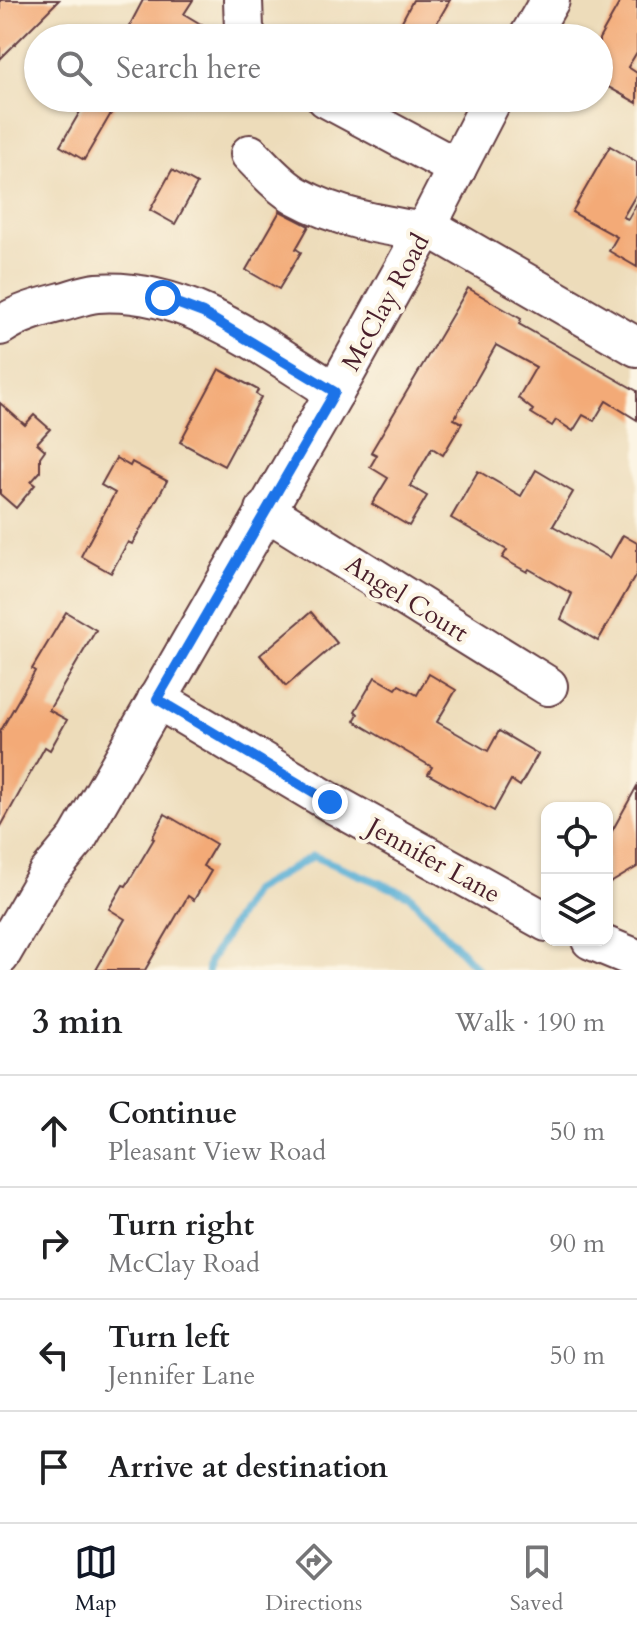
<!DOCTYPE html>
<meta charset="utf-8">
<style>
:root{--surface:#fff;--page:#f6f6f6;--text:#202124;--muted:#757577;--line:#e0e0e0;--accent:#111827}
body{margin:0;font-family:Cardo,serif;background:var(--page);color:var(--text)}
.controls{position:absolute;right:24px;bottom:24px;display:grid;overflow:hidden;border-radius:16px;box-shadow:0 2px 6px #0004}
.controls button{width:72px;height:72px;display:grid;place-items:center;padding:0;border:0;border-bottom:2px solid var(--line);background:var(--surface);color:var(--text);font:40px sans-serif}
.stop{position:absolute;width:24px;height:24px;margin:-18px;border:6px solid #1a73e8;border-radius:50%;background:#fff}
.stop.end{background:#1a73e8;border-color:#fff;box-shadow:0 2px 8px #0008}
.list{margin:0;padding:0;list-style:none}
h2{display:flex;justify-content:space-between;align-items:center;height:104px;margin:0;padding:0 32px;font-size:34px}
h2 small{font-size:26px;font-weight:400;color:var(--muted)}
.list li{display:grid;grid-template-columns:52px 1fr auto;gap:24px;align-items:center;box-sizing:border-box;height:112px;padding:0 32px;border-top:2px solid var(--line)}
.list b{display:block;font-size:30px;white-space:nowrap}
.list p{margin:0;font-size:26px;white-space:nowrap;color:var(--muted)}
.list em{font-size:26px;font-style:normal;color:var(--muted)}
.icon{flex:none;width:44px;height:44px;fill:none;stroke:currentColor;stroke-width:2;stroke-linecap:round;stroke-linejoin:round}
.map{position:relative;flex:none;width:637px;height:970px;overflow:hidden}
.search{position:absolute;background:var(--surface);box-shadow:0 2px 6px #0004;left:24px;right:24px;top:24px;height:88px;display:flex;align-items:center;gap:20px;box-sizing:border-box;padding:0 28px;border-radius:44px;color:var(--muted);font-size:30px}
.sheet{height:552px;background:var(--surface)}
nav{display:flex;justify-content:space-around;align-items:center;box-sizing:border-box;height:112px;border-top:2px solid var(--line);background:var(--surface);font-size:22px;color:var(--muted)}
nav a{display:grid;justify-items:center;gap:4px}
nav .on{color:var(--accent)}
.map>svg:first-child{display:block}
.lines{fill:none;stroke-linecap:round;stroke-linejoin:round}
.stream{stroke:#59afd5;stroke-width:8}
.building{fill:#f3aa77}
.minor-casing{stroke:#623b40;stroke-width:42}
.minor{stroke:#fff;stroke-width:38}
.route{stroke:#1a73e8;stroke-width:10}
.labels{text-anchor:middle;stroke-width:8;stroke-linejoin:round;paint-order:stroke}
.street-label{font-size:26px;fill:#4a1f2b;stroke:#fcf5e5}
</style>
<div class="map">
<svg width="637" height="970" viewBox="0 0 637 970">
<rect width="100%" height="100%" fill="#fcf5e5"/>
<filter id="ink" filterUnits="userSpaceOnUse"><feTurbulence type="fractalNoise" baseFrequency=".0125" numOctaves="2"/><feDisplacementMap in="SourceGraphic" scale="16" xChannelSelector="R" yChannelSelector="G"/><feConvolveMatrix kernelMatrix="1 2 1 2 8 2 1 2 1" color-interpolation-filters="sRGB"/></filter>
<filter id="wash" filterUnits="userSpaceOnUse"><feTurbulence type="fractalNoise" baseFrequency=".006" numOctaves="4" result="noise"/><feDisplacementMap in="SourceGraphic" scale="32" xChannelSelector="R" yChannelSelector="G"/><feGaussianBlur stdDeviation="1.8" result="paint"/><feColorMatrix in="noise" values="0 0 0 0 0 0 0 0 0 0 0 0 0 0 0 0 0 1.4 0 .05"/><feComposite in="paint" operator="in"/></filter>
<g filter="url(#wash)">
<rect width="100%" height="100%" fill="#eddcba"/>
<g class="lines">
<!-- stream -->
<path class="stream" d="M208 970 209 962 253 891 313 856 409 895 478 970"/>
</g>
<g id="blocks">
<!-- building -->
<g class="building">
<path d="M0 0H59L0 59Z"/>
<path d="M143 0H193L184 14 224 38H123Z"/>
<path d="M413 0H450L428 38H393Z"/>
<path d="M621 0H637V52L628 67 637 73V103L599 82V39Z"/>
<path d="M88 98H120L84 160 60 146Z"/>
<path d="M610 146 637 162V193L623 217 628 219 637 203V267L609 251 617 237 572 212Z"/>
<path d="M172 170 197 184 175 224 150 210Z"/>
<path d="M280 211 309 226 296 249 301 252 279 289 246 270Z"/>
<path d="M468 288 521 319 519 324 637 391V420L606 401 594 421 583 415 573 431 556 420 552 426 531 413 533 410 518 398 536 367 496 345 454 419 462 423 443 455 432 448 410 486 427 496 409 526 372 504 388 478 370 467 377 455 371 452Z"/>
<path d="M219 369 258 390 256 394 261 397 224 466 180 442Z"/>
<path d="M0 403 25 425 34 415 50 429 37 443 45 450 40 457V472L31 482 35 485 16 508 0 494Z"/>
<path d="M116 458 130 466 132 462 167 481 132 544 128 542 111 573 81 556 115 493 101 485Z"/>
<path d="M536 470 573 492 553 526 610 558 623 535 637 543V573L598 641 561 619 572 594 529 569 527 572 502 558 507 550 451 518 478 471 521 496Z"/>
<path d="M66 612 96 630 49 710 67 720 50 750 45 747 0 828V732L35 671 32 669Z"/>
<path d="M311 612 337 643 286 686 260 655Z"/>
<path d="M429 674 456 690 437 722 488 751 499 731 538 754 520 786 511 780 494 811 428 774 432 767 354 721 358 714 355 711 375 677 396 689 399 685 417 695Z"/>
<path d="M637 786V867L607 885V840Z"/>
<path d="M165 814 216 844 203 866 211 871 194 900 188 896 145 970H96L125 919 109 909 123 885 126 886 154 839 152 838Z"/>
</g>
</g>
</g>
<g filter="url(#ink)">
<use href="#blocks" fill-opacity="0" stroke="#623b40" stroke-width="2"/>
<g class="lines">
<defs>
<g id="minor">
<path d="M243 0 244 29 248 38"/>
<path d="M528 38 550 0"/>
<path d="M326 98 457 168"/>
<path d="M250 154C265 169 279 186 297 196 337 218 381 225 424 232"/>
<path d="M427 226 637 347"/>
<path d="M0 326C19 313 39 308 62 302 73 299 86 294 97 293 188 287 262 347 335 392"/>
<path d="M265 510 548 686"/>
<path d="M157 699 330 802 547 922"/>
<path d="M591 940 637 959"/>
<path d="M0 956 47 875 77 839 344 376 424 232 493 98"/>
</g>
</defs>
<!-- minor casing -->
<use href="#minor" class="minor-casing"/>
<!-- minor -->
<use href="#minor" class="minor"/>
</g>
</g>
<g class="lines" filter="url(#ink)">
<!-- route -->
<path class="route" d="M163 298 203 313 335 392 157 699 330 802"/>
</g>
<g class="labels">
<!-- street labels -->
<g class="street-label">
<text transform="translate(385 302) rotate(-61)" y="9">McClay Road</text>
<text transform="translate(407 598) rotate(32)" y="9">Angel Court</text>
<text transform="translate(434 860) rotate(29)" y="9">Jennifer Lane</text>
</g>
</g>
</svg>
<div class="controls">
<button><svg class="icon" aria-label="locate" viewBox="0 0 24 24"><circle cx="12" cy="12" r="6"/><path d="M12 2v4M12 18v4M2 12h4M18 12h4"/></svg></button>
<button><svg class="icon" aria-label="layers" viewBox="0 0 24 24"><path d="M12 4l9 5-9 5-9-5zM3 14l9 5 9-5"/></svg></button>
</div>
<div class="stop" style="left:163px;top:298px"></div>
<div class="stop end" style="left:330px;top:802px"></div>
<div class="search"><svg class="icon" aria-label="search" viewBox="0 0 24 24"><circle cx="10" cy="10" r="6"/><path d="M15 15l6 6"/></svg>Search here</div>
</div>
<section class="sheet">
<h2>3 min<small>Walk · 190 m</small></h2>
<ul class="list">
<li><svg class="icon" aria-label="ahead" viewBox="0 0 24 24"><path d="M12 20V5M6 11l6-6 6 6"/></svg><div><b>Continue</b><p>Pleasant View Road</p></div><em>50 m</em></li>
<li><svg class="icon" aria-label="right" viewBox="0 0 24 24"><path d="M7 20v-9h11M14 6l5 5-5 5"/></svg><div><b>Turn right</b><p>McClay Road</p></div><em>90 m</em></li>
<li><svg class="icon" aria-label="left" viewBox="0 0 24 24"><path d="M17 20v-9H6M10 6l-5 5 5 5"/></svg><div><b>Turn left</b><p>Jennifer Lane</p></div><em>50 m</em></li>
<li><svg class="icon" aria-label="arrive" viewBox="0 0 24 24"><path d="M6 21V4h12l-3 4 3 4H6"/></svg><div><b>Arrive at destination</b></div></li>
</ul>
</section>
<nav>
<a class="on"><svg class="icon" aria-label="map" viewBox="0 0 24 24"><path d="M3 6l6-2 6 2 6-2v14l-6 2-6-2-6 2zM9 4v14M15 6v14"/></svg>Map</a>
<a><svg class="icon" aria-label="directions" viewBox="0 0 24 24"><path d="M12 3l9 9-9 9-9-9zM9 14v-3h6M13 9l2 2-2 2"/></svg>Directions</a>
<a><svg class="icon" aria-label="saved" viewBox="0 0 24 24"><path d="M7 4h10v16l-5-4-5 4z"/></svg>Saved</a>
</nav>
